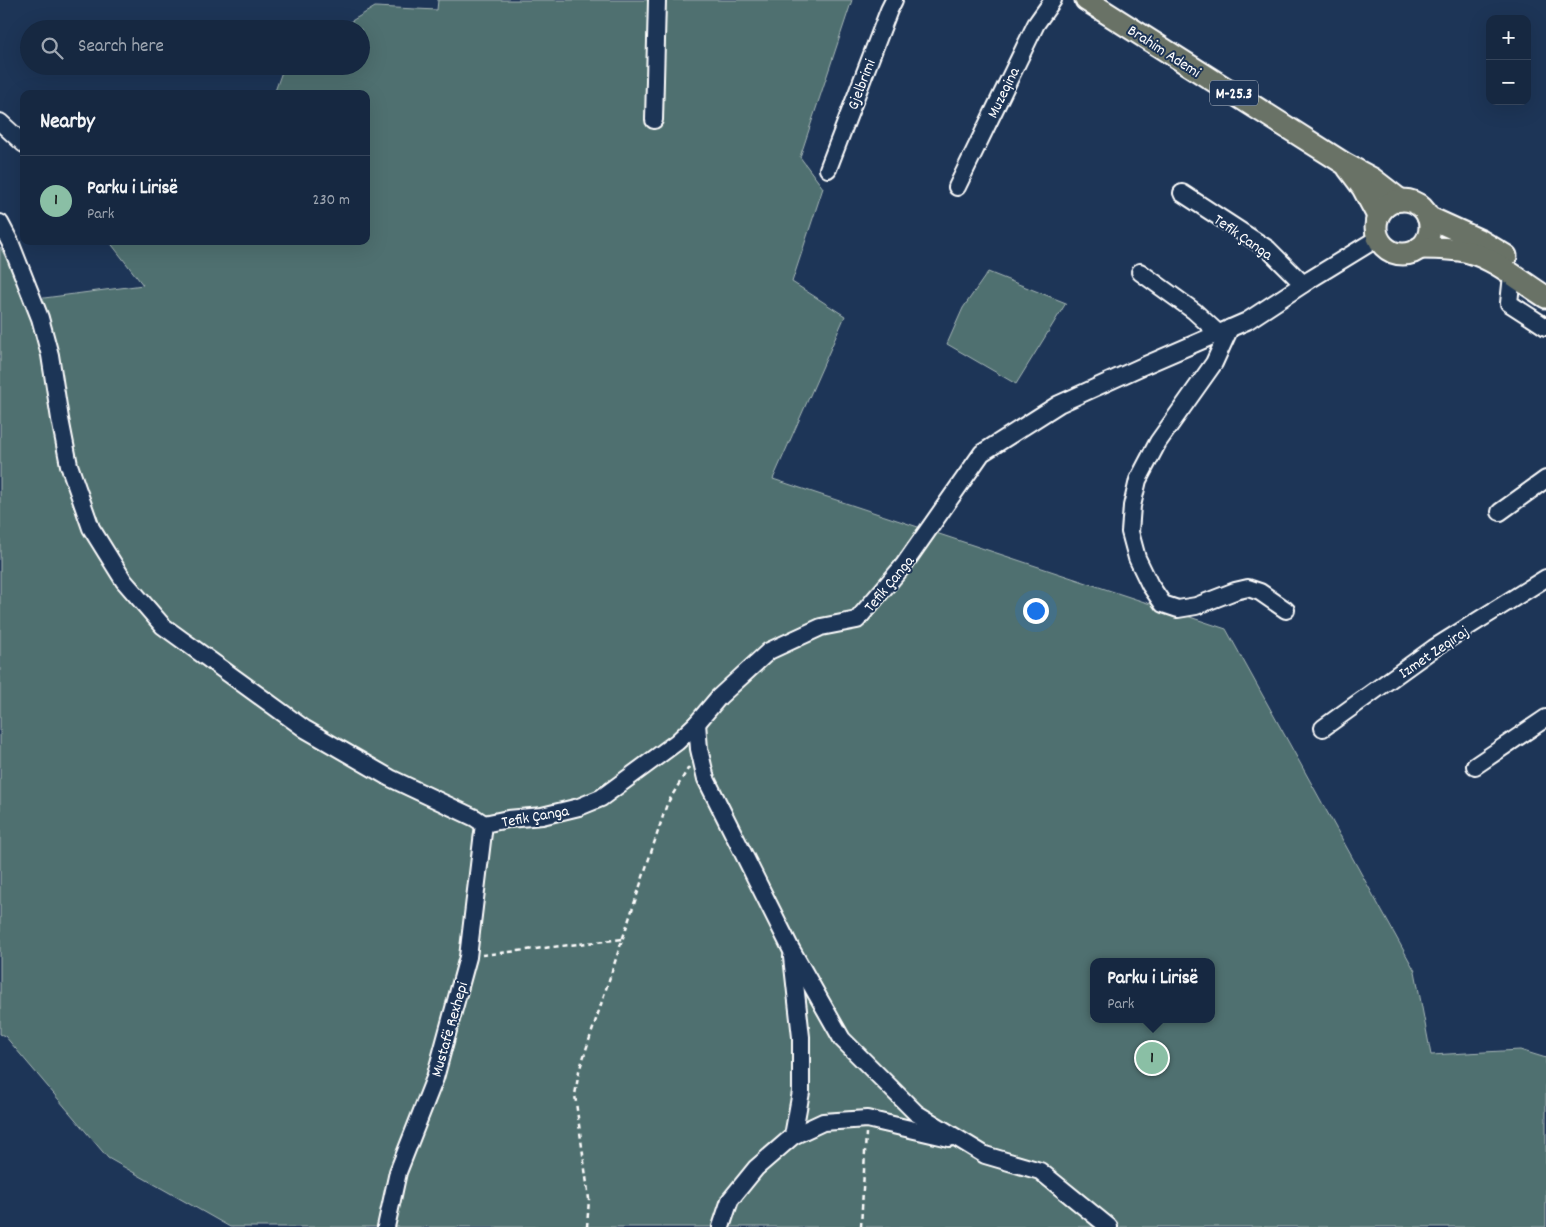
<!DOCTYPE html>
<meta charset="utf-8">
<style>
:root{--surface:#162841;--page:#1f3048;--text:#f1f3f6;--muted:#9ea6b1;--line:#35445a;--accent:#8abfa5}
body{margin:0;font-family:Dekko,sans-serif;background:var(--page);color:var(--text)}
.controls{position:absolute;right:15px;top:15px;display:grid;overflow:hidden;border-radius:10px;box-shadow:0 5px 20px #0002}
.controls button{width:45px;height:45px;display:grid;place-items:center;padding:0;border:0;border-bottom:1px solid var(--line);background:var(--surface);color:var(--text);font:25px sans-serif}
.you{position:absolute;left:1035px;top:610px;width:18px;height:18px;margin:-12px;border:4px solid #fff;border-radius:50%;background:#1a73e8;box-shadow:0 0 0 8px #1a73e833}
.badge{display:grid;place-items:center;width:32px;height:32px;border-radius:50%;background:var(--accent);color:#111;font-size:16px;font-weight:700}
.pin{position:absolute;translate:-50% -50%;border:2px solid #fff;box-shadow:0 1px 5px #0006}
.popup{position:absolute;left:1090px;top:958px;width:125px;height:65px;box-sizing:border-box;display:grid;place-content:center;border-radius:10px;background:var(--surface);filter:drop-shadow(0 1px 4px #0005);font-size:16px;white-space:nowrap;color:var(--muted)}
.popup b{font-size:19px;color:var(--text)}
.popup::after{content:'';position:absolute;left:50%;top:100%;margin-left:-10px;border:10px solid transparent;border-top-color:var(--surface)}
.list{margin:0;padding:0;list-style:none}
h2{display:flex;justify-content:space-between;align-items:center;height:65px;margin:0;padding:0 20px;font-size:21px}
h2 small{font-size:16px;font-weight:400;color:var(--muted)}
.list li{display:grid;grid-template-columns:32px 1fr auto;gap:15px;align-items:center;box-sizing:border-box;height:90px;padding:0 20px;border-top:1px solid var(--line)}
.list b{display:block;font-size:19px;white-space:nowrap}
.list p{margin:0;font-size:16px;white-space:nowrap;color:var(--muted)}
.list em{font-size:16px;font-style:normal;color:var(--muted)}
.icon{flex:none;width:28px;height:28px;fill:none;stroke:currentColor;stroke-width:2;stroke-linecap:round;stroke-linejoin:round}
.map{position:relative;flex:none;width:1546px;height:1227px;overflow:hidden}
.search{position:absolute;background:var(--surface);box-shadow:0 5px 20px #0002;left:20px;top:20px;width:350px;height:55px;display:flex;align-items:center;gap:12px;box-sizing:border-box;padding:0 18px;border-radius:28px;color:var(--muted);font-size:19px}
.panel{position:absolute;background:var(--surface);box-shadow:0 5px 20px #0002;left:20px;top:90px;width:350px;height:155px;border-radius:10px}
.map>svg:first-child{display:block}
.green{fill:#4f6f6f;stroke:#a7b7b7;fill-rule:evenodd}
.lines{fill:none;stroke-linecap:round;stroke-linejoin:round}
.minor-casing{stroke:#fff;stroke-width:20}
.major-casing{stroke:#fff;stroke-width:25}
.path{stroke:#fff;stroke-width:2.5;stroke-dasharray:5 4;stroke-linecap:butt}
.minor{stroke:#1d3557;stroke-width:16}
.major{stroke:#697266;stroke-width:21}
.labels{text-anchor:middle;stroke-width:4;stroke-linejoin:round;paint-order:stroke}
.shield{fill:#1d3557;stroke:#bbc2cd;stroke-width:1}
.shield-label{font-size:15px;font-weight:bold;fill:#fff}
.street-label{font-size:16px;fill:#fff;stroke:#1d3557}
</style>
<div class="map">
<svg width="1546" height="1227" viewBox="0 0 1546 1227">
<rect width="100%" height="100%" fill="#1d3557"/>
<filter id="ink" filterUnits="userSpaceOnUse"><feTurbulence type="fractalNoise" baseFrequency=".02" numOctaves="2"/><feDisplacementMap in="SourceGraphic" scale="10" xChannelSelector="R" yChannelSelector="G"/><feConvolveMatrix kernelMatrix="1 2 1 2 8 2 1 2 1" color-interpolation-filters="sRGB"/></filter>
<g filter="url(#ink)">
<!-- green -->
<g class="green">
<path d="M438 0H852L800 157 823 188 792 282 845 316 773 479 1226 629 1415 971 1431 1055 1520 1050 1546 1058V1227H230L108 1158 5 1036 0 1034V247L29 300 143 285 109 241H366V94H274L284 66H361V29H338L375 7 437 10ZM1093 962H1211V1019H1093Z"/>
<path d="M988 272 1066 303 1016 384 947 344 963 308Z"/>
</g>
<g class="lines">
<defs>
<g id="minor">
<path d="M654 120 657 0"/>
<path d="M0 122 24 144"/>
<path d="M828 169 889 10 894 0"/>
<path d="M957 187 1036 24 1053 0"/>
<path d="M1182 193 1268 249 1303 284"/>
<path d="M0 223 10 242 40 318 50 355 60 419 69 465 91 528 124 581 163 626 305 729 390 778 475 818 484 824"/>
<path d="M1140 272 1194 311 1218 333"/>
<path d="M1512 275 1509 303 1546 327"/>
<path d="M1230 328 1214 363 1158 442 1138 480 1132 506 1130 532 1137 558 1150 585 1163 604 1178 609 1196 606 1235 591 1248 588 1260 592 1286 610"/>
<path d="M1500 512 1546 479"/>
<path d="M697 723 699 749 706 779 791 949 842 1039 916 1113 985 1155 1040 1171 1109 1227"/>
<path d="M1323 728 1434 648 1546 578"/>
<path d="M1475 766 1546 718"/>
<path d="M484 824 508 819 542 816 579 807 601 798 677 742 697 723 719 697 769 651 821 627 857 620 903 566 982 453 1059 404 1143 366 1247 321 1311 279 1378 238"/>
<path d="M792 957 801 1037V1092L793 1136"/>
<path d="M386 1227 398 1172 435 1078 468 957 484 824"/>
<path d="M721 1227 730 1200 756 1168 793 1136 823 1122 867 1119 949 1138"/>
</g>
<g id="major">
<path d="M1086 0 1345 164 1373 179 1400 200"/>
<path d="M1348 168 1363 188 1378 216"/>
<circle cx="1403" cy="227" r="27"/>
<path d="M1428 217 1481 241 1506 256"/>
<path d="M1419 248C1436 248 1453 248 1469 252 1495 259 1523 283 1546 297"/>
</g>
</defs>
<!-- minor casing -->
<use href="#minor" class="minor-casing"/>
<!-- major casing -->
<use href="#major" class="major-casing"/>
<!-- path -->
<g class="path">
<path d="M482 955 623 939"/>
<path d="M587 1227 589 1199 575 1095 579 1071 667 804 689 767"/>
<path d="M861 1227 866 1133"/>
</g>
<!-- minor -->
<use href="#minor" class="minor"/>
<!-- major -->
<use href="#major" class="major"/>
</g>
</g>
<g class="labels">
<!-- shield labels -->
<rect class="shield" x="1210" y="80.5" width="48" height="25" rx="4"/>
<g class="shield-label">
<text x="1234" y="98">M-25.3</text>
</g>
<!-- street labels -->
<g class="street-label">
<text transform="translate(1165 50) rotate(33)" y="6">Brahim Ademi</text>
<text transform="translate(860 84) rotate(-69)" y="6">Gjelbrimi</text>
<text transform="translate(1002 92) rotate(-64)" y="6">Muzeqina</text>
<text transform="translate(1244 236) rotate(35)" y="6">Tefik Çanga</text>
<text transform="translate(888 583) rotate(-50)" y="6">Tefik Çanga</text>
<text transform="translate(1433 651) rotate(-34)" y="6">Izmet Zeqiraj</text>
<text transform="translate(535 815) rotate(-10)" y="6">Tefik Çanga</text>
<text transform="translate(448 1029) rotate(-74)" y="6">Mustafë Rexhepi</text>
</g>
</g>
</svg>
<div class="controls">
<button>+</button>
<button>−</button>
</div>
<div class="you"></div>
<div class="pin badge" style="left:1152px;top:1058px">1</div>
<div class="popup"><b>Parku i Lirisë</b>Park</div>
<div class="search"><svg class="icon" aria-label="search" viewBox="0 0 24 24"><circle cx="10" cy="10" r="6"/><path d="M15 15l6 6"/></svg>Search here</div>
<section class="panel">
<h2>Nearby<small></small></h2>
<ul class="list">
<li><span class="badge">1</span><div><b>Parku i Lirisë</b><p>Park</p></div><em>230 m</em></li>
</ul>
</section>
</div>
